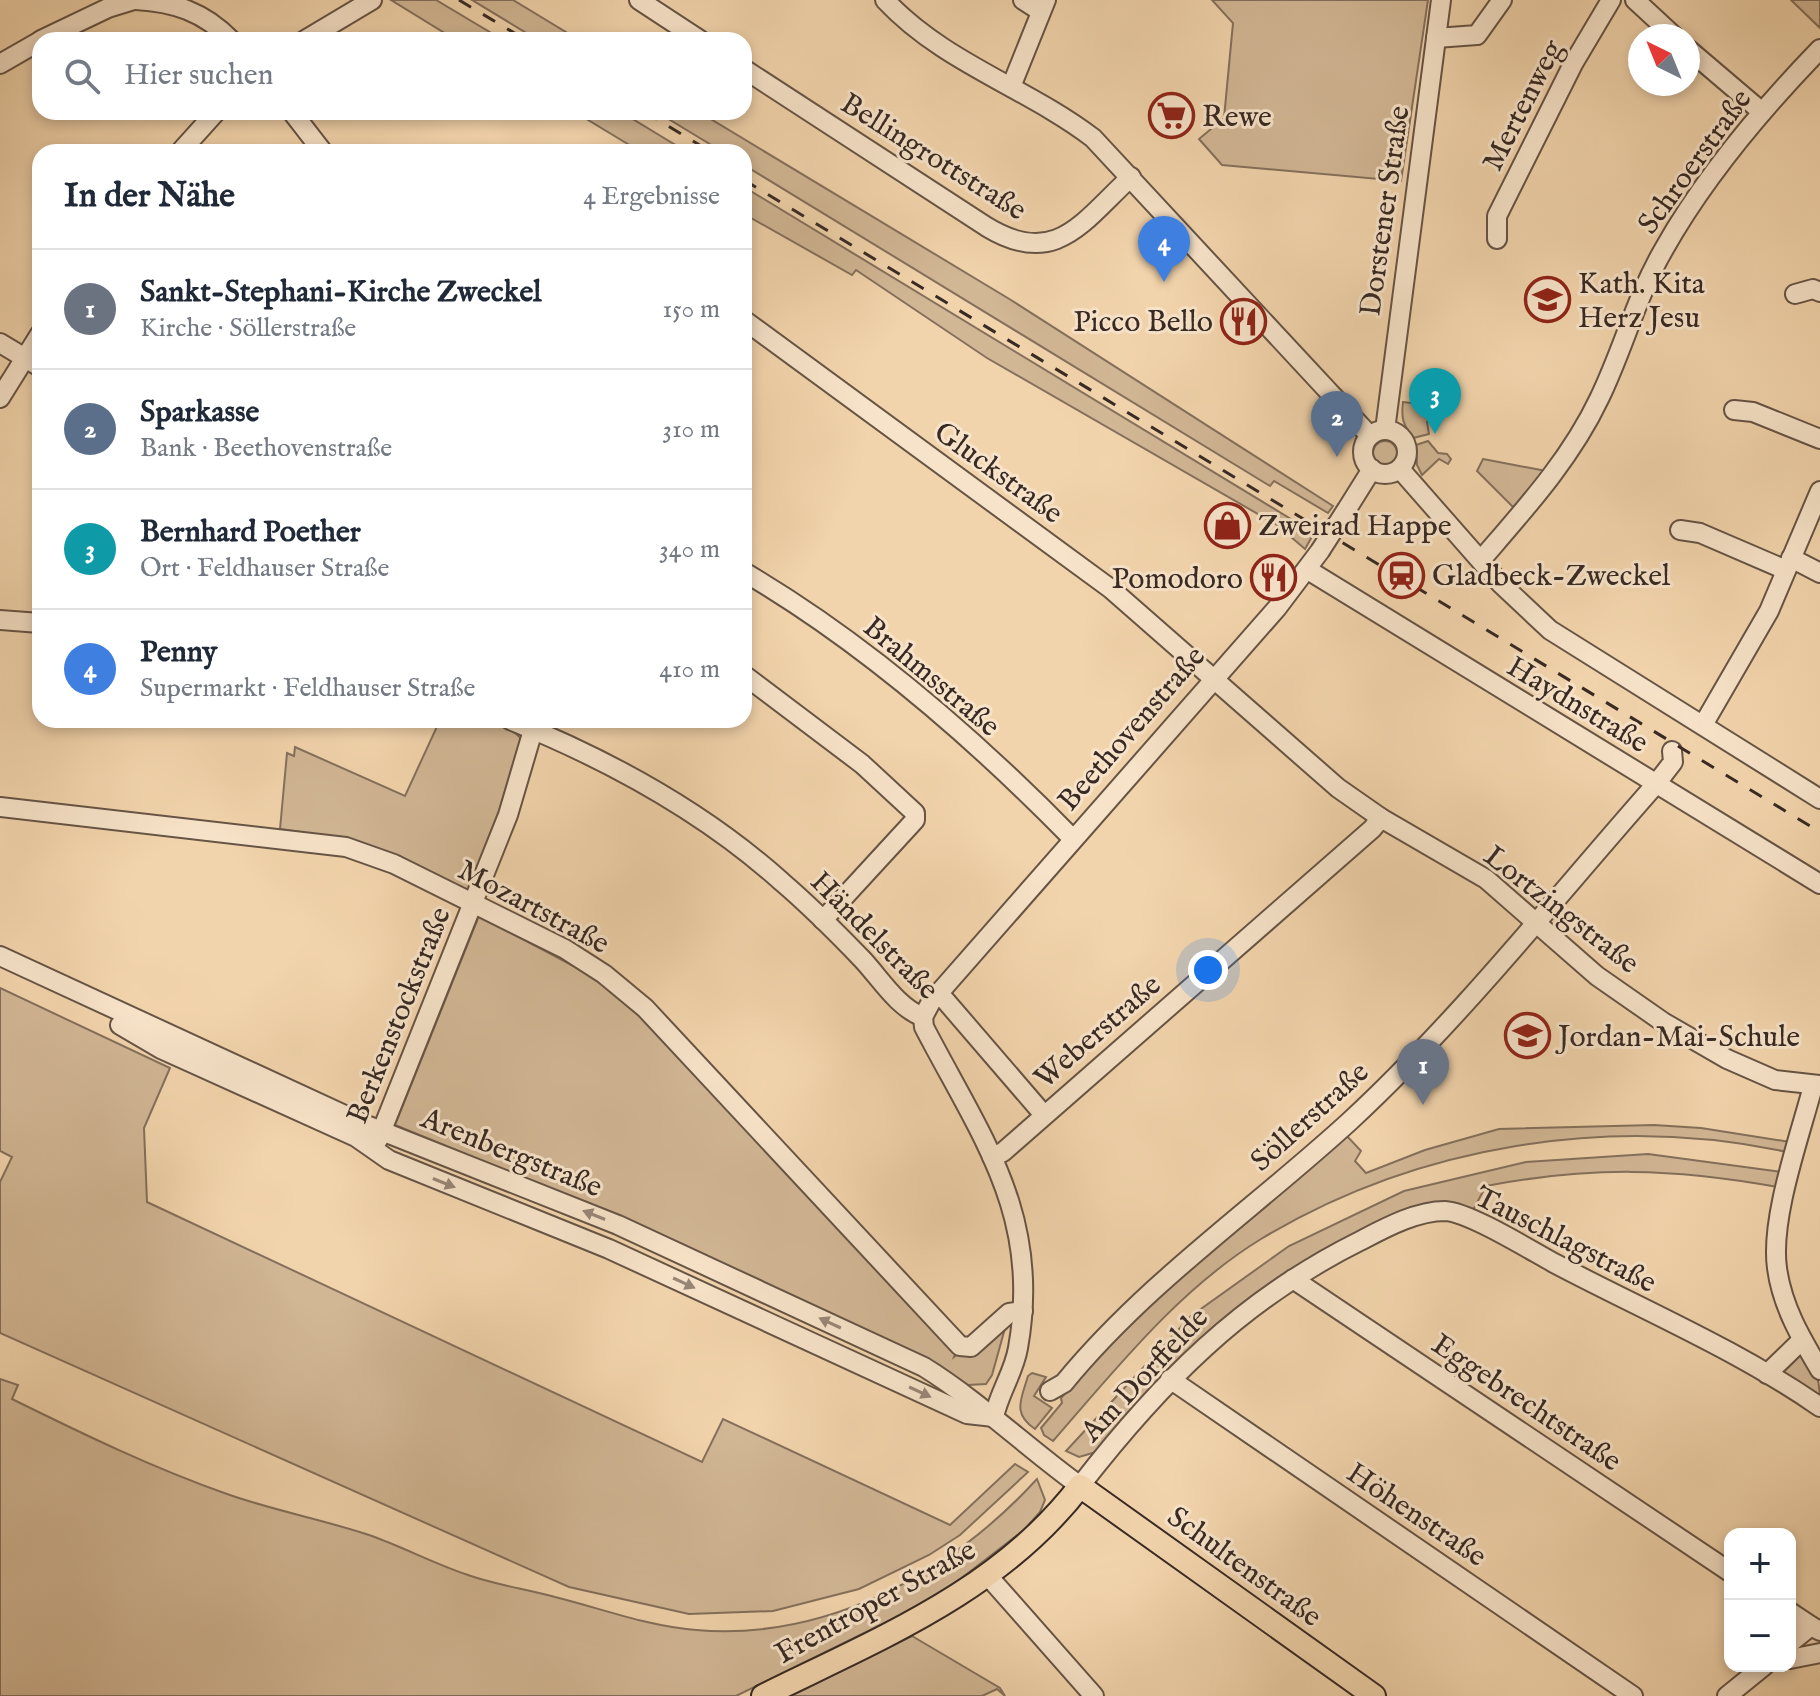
<!DOCTYPE html>
<html lang="de">
<meta charset="utf-8">
<style>
:root{--surface:#fff;--page:#f2f2f3;--text:#1f2937;--muted:#747a83;--line:#e0e1e3;--accent:#7c3aed}
body{margin:0;font-family:"IM FELL English",serif;background:var(--page);color:var(--text)}
.controls{position:absolute;right:24px;bottom:24px;display:grid;overflow:hidden;border-radius:16px;box-shadow:0 4px 12px #0003}
.controls button{width:72px;height:72px;display:grid;place-items:center;padding:0;border:0;border-bottom:2px solid var(--line);background:var(--surface);color:var(--text);font:40px sans-serif}
.compass{position:absolute;left:1628px;top:24px;width:72px;height:72px;border-radius:50%;background:var(--surface);box-shadow:0 4px 12px #0003;rotate:317deg}
.you{position:absolute;left:1208px;top:970px;width:28px;height:28px;margin:-20px;border:6px solid #fff;border-radius:50%;background:#1a73e8;box-shadow:0 0 0 12px #1a73e833}
.badge{display:grid;place-items:center;width:52px;height:52px;border-radius:50%;background:var(--accent);color:#fff;font-size:26px;font-weight:700}
.pin{position:absolute;translate:-50% -66px;filter:drop-shadow(0 2px 4px #0008)}
.pin::after{content:'';position:absolute;top:42px;width:28px;height:24px;background:inherit;clip-path:polygon(0 0,100% 0,50% 100%)}
.list{margin:0;padding:0;list-style:none}
h2{display:flex;justify-content:space-between;align-items:center;height:104px;margin:0;padding:0 32px;font-size:34px}
h2 small{font-size:26px;font-weight:400;color:var(--muted)}
.list li{display:grid;grid-template-columns:52px 1fr auto;gap:24px;align-items:center;box-sizing:border-box;height:120px;padding:0 32px;border-top:2px solid var(--line)}
.list b{display:block;font-size:30px;white-space:nowrap}
.list p{margin:0;font-size:26px;white-space:nowrap;color:var(--muted)}
.list em{font-size:26px;font-style:normal;color:var(--muted)}
.icon{flex:none;width:44px;height:44px;fill:none;stroke:currentColor;stroke-width:2;stroke-linecap:round;stroke-linejoin:round}
.map{position:relative;flex:none;width:1820px;height:1696px;overflow:hidden}
.search{position:absolute;background:var(--surface);box-shadow:0 4px 12px #0003;left:32px;top:32px;width:720px;height:88px;display:flex;align-items:center;gap:20px;box-sizing:border-box;padding:0 28px;border-radius:24px;color:var(--muted);font-size:30px}
.panel{position:absolute;background:var(--surface);box-shadow:0 4px 12px #0003;left:32px;top:144px;width:720px;height:584px;border-radius:24px}
.map>svg:first-child{display:block}
.green{fill:#d2b795;stroke:#84705c;stroke-width:2}
.lines{fill:none;stroke-linecap:round;stroke-linejoin:round}
.minor-casing{stroke:#665445;stroke-width:22}
.major-casing{stroke:#372923;stroke-width:26}
.minor{stroke:#f7e3c9;stroke-width:18}
.major{stroke:#f2d4ac;stroke-width:22}
.rail{stroke:#372923;stroke-width:3;stroke-dasharray:14 14;stroke-linecap:butt}
.minor-bridge-casing{stroke:#665445;stroke-width:22;stroke-linecap:butt}
.minor-bridge{stroke:#f7e3c9;stroke-width:18}
.oneway{fill:#978676}
.labels{text-anchor:middle;stroke-width:6;stroke-linejoin:round;paint-order:stroke}
.street-label{font-size:30px;fill:#372923;stroke:#f7e3c9}
.poi-label{font-size:30px;fill:#372923;stroke:#f7e3c9;text-anchor:start}
</style>
<div class="map">
<svg width="1820" height="1696" viewBox="0 0 1820 1696">
<rect width="100%" height="100%" fill="#f2d4ac"/>
<filter id="stains"><feTurbulence type="fractalNoise" baseFrequency=".0025" numOctaves="4"/><feColorMatrix values="0 0 0 0 .2 0 0 0 0 .09 0 0 0 0 .02 0 0 0 .5 -.17"/></filter>
<radialGradient id="worn" r=".72"><stop offset=".6" stop-color="#630" stop-opacity="0"/><stop offset="1" stop-color="#630" stop-opacity=".3"/></radialGradient>
<!-- green -->
<g class="green">
<path d="M391 0H436L503 40H456Z"/>
<path d="M472 0H513L579 40H538Z"/>
<path d="M1212 0H1428L1401 181 1222 165 1199 139 1224 118 1233 23Z"/>
<path d="M1791 0H1820V28Z"/>
<path d="M575 112H621L687 152H641Z"/>
<path d="M657 112H699L1011 300 1333 506 1328 513 1274 481 1270 486 744 165V152H723Z"/>
<path d="M744 187 1314 533 1305 549 1277 525 987 358 856 270 852 275 744 214Z"/>
<path d="M1403 402 1435 406 1434 415 1427 422 1429 434 1413 438C1403 424 1401 419 1403 402Z"/>
<circle cx="1385" cy="453" r="12"/>
<path d="M1428 441 1438 453 1447 454 1451 459 1448 464 1439 459 1422 475 1417 465 1416 445Z"/>
<path d="M1483 459 1546 471 1515 509 1477 471Z"/>
<path d="M440 720C465 720 504 717 521 739L499 811 468 890C404 860 350 837 280 829L287 753 294 756 295 747 405 796Z"/>
<path d="M479 916 600 980 642 1016 957 1350 954 1357 1007 1321 992 1375 986 1384 968 1385 938 1364 614 1215 395 1125Z"/>
<path d="M0 988 170 1068 144 1128 147 1202 702 1462 723 1419 950 1525 1015 1464 1028 1472 960 1535 929 1555 859 1589 773 1611 689 1614 569 1587 0 1333V1182L12 1157 0 1151Z"/>
<path d="M1654 1125 1701 1128 1790 1142 1787 1152C1610 1114 1417 1145 1261 1239 1179 1289 1115 1370 1053 1441L1044 1435 1041 1428 1062 1403 1061 1398 1133 1314 1347 1136 1361 1151 1355 1161 1366 1173 1425 1150 1499 1129Z"/>
<path d="M1648 1154 1782 1172 1778 1187C1673 1168 1591 1166 1486 1186L1472 1212 1453 1205 1238 1309 1189 1350 1096 1452 1079 1457 1066 1451 1191 1316 1289 1246 1404 1191 1526 1162Z"/>
<path d="M1797 1351C1817 1358 1820 1385 1820 1403L1780 1376 1779 1369Z"/>
<path d="M1032 1373 1046 1377 1034 1396 1052 1408 1035 1429C1012 1413 1021 1400 1028 1376Z"/>
<path d="M0 1379 18 1385 12 1399C83 1434 153 1468 227 1494 275 1511 325 1520 372 1536 405 1548 435 1564 468 1575 496 1585 526 1589 555 1597 603 1609 647 1626 696 1630 827 1641 951 1573 1037 1479L1045 1500 1040 1512 1024 1530 950 1587 903 1614 736 1696H0Z"/>
<path d="M912 1636 1000 1688 1005 1696 997 1689 982 1696H791Z"/>
</g>
<g class="lines">
<defs>
<g id="minor">
<path d="M136 0C174 2 204 12 231 40"/>
<path d="M639 0 700 40"/>
<path d="M885 0C944 63 1026 87 1093 138L1370 436"/>
<path d="M1023 0 1040 11"/>
<path d="M1635 0 1674 36"/>
<path d="M1436 38 1477 35 1502 0"/>
<path d="M41 40 108 8 134 0"/>
<path d="M305 40 372 0"/>
<path d="M1688 49 1762 112"/>
<path d="M0 64 40 41"/>
<path d="M744 69 987 227C1056 269 1083 221 1131 177"/>
<path d="M1011 87 1046 0"/>
<path d="M292 112 323 152"/>
<path d="M180 152 216 112"/>
<path d="M1497 239V216L1573 64 1611 0"/>
<path d="M1795 294 1813 289 1820 292"/>
<path d="M744 320 1111 589 1338 788 1381 818 1486 879 1597 976 1663 1022 1727 1059 1775 1080 1820 1085"/>
<path d="M0 343 40 367"/>
<path d="M0 398 40 334"/>
<path d="M1734 410 1753 412 1820 439"/>
<path d="M1385 430 1441 0"/>
<circle cx="1385" cy="452" r="22"/>
<path d="M1400 469 1501 584 1550 630 1820 799"/>
<path d="M1347 509 1372 469"/>
<path d="M1680 530 1700 533 1786 570"/>
<path d="M1791 558 1820 573"/>
<path d="M1481 560C1524 510 1570 460 1599 399 1623 350 1636 297 1664 249 1705 176 1762 109 1820 49"/>
<path d="M1308 570 1820 884"/>
<path d="M744 572C865 643 974 738 1072 838"/>
<path d="M0 620 40 623"/>
<path d="M744 675 862 764 915 813V820L823 920"/>
<path d="M510 720C609 760 703 811 782 882 810 906 836 932 862 959 880 978 897 1007 923 1017"/>
<path d="M1703 725 1769 611 1820 491"/>
<path d="M0 807 346 847 394 864 565 949 604 974 645 1008 960 1346 971 1347 1009 1313 1023 1311"/>
<path d="M0 956 364 1124 618 1225 924 1367C980 1402 1026 1447 1080 1486 1160 1383 1241 1300 1360 1241 1385 1228 1416 1211 1445 1211 1469 1212 1530 1250 1554 1263 1643 1310 1738 1350 1820 1407"/>
<path d="M939 993 1044 1115"/>
<path d="M923 1017 931 1002 1277 608 1320 551"/>
<path d="M923 1017 924 1027C981 1137 1042 1215 1018 1348 1014 1372 999 1393 994 1417"/>
<path d="M120 1025 161 1049 356 1137 389 1160 609 1249 967 1414 994 1417"/>
<path d="M1813 1086C1800 1136 1770 1218 1777 1268 1782 1306 1801 1338 1820 1370"/>
<path d="M378 1140 508 815 536 720"/>
<path d="M992 1157 1003 1152 1372 829 1381 818"/>
<path d="M1293 1279 1730 1572"/>
<path d="M1767 1374 1802 1340"/>
<path d="M1170 1379 1633 1696"/>
<path d="M1050 1391 1064 1383C1147 1282 1254 1209 1350 1121 1461 1018 1556 897 1656 784L1673 762 1672 751"/>
<path d="M988 1576 1094 1696"/>
<path d="M1790 1612 1811 1626"/>
<path d="M1790 1643 1811 1626 1820 1631"/>
<path d="M1790 1659 1820 1653"/>
<path d="M1727 1696 1764 1666"/>
</g>
<path id="major" d="M763 1696C878 1639 1000 1591 1080 1486L1374 1696"/>
</defs>
<!-- minor casing -->
<use href="#minor" class="minor-casing"/>
<!-- major casing -->
<use href="#major" class="major-casing"/>
<!-- minor -->
<use href="#minor" class="minor"/>
<!-- major -->
<use href="#major" class="major"/>
<!-- rail -->
<g class="rail">
<path d="M459 0 526 40"/>
<path d="M645 112 711 152"/>
<path d="M744 180 1820 832"/>
</g>
<defs>
<path id="minor-bridge" d="M1320 551 1347 509"/>
</defs>
<!-- minor-bridge casing -->
<use href="#minor-bridge" class="minor-bridge-casing"/>
<!-- minor-bridge -->
<use href="#minor-bridge" class="minor-bridge"/>
</g>
<!-- one-way arrows -->
<defs><path id="oneway-solid" d="M-6-.8H1V-3.2L6.5 0L1 3.2V.8H-6Z" transform="scale(2)"/></defs>
<g class="oneway">
<use href="#oneway-solid" transform="translate(444 1183) rotate(22)"/>
<use href="#oneway-solid" transform="translate(594 1215) rotate(-158)"/>
<use href="#oneway-solid" transform="translate(684 1283) rotate(25)"/>
<use href="#oneway-solid" transform="translate(830 1323) rotate(-155)"/>
<use href="#oneway-solid" transform="translate(920 1392) rotate(25)"/>
</g>
<!-- icons -->
<defs>
<symbol id="supermarket-ring" viewBox="-11 -11 22 22"><circle r="9.5" fill="#f7e3c9" stroke="#8f2418" stroke-width="1.5"/><path d="M-6-5.5h2.5l.6 2H6L4.5 2H-2.5L-4.4-4H-6ZM-1.5 3.2a1.3 1.3 0 1 0 .1 0ZM3 3.2a1.3 1.3 0 1 0 .1 0Z" fill="#8f2418"/></symbol>
<symbol id="school-ring" viewBox="-11 -11 22 22"><circle r="9.5" fill="#f7e3c9" stroke="#8f2418" stroke-width="1.5"/><path d="M0-5L7-2L0 1L-7-2ZM-4 1L0 2.5L4 1V4Q0 6-4 4Z" fill="#8f2418"/></symbol>
<symbol id="restaurant-ring" viewBox="-11 -11 22 22"><circle r="9.5" fill="#f7e3c9" stroke="#8f2418" stroke-width="1.5"/><path d="M-5-6h1v4h1v-4h1v4h1v-4h1v5L-1.5 .5V6h-2V.5L-5-1ZM5-6V6H3V1.5H1.5Q1.5-4 5-6Z" fill="#8f2418"/></symbol>
<symbol id="shop-ring" viewBox="-11 -11 22 22"><circle r="9.5" fill="#f7e3c9" stroke="#8f2418" stroke-width="1.5"/><path d="M-5-2.5h2.3a2.7 3.5 0 0 1 5.4 0H5L5.5 6h-11ZM-1.5-2.5h3a1.5 2.3 0 0 0-3 0Z" fill="#8f2418"/></symbol>
<symbol id="station-ring" viewBox="-11 -11 22 22"><circle r="9.5" fill="#f7e3c9" stroke="#8f2418" stroke-width="1.5"/><path d="M-3-6H3Q5-6 5-4V2Q5 4 3 4L4.5 6H3L1.5 4h-3L-3 6H-4.5L-3 4Q-5 4-5 2V-4Q-5-6-3-6ZM-3.5-4v3h7v-3ZM-3.5 1v1.5H-2V1ZM2 1v1.5H3.5V1Z" fill="#8f2418"/></symbol>
</defs>
<g fill-rule="evenodd">
<use href="#supermarket-ring" x="1146" y="90" width="51" height="51"/>
<use href="#school-ring" x="1522" y="274" width="51" height="51"/>
<use href="#restaurant-ring" x="1218" y="296" width="51" height="51"/>
<use href="#shop-ring" x="1202" y="500" width="51" height="51"/>
<use href="#station-ring" x="1376" y="550" width="51" height="51"/>
<use href="#restaurant-ring" x="1248" y="552" width="51" height="51"/>
<use href="#school-ring" x="1502" y="1010" width="51" height="51"/>
</g>
<g class="labels">
<!-- street labels -->
<g class="street-label">
<text transform="translate(1522 105) rotate(-63)" y="10">Mertenweg</text>
<text transform="translate(934 156) rotate(32)" y="10">Bellingrottstraße</text>
<text transform="translate(1694 161) rotate(-54)" y="10">Schroerstraße</text>
<text transform="translate(1384 211) rotate(-82)" y="10">Dorstener Straße</text>
<text transform="translate(999 472) rotate(36)" y="10">Gluckstraße</text>
<text transform="translate(932 676) rotate(40)" y="10">Brahmsstraße</text>
<text transform="translate(1578 704) rotate(31)" y="10">Haydnstraße</text>
<text transform="translate(1131 728) rotate(-49)" y="10">Beethovenstraße</text>
<text transform="translate(534 906) rotate(28)" y="10">Mozartstraße</text>
<text transform="translate(1562 909) rotate(38)" y="10">Lortzingstraße</text>
<text transform="translate(875 935) rotate(45)" y="10">Händelstraße</text>
<text transform="translate(398 1015) rotate(-68)" y="10">Berkenstockstraße</text>
<text transform="translate(1097 1031) rotate(-41)" y="10">Weberstraße</text>
<text transform="translate(1309 1116) rotate(-42)" y="10">Söllerstraße</text>
<text transform="translate(512 1152) rotate(22)" y="10">Arenbergstraße</text>
<text transform="translate(1566 1239) rotate(27)" y="10">Tauschlagstraße</text>
<text transform="translate(1144 1374) rotate(-47)" y="10">Am Dorffelde</text>
<text transform="translate(1527 1402) rotate(34)" y="10">Eggebrechtstraße</text>
<text transform="translate(1417 1514) rotate(34)" y="10">Höhenstraße</text>
<text transform="translate(1245 1566) rotate(36)" y="10">Schultenstraße</text>
<text transform="translate(875 1601) rotate(-29)" y="10">Frentroper Straße</text>
</g>
<!-- poi labels -->
<g class="poi-label">
<text x="1202" y="126">Rewe</text>
<text x="1578" y="293">Kath. Kita<tspan x="1578" dy="34">Herz Jesu</tspan></text>
<text x="1213" y="331" text-anchor="end">Picco Bello</text>
<text x="1258" y="535">Zweirad Happe</text>
<text x="1432" y="585">Gladbeck-Zweckel</text>
<text x="1243" y="588" text-anchor="end">Pomodoro</text>
<text x="1558" y="1046">Jordan-Mai-Schule</text>
</g>
</g>
<rect width="100%" height="100%" filter="url(#stains)"/>
<rect width="100%" height="100%" fill="url(#worn)"/>
</svg>
<div class="controls">
<button>+</button>
<button>−</button>
</div>
<svg class="compass" viewBox="-18 -18 36 36"><path d="M0-13l5 13h-10z" fill="#e53935"/><path d="M0 13l5-13h-10z" fill="#747a83"/></svg>
<div class="you"></div>
<div class="pin badge" style="left:1423px;top:1105px;background:#6b7280">1</div>
<div class="pin badge" style="left:1337px;top:457px;background:#5c6f8a">2</div>
<div class="pin badge" style="left:1435px;top:434px;background:#0f9aa8">3</div>
<div class="pin badge" style="left:1164px;top:282px;background:#3f7fe0">4</div>
<div class="search"><svg class="icon" aria-label="search" viewBox="0 0 24 24"><circle cx="10" cy="10" r="6"/><path d="M15 15l6 6"/></svg>Hier suchen</div>
<section class="panel">
<h2>In der Nähe<small>4 Ergebnisse</small></h2>
<ul class="list">
<li><span class="badge" style="background:#6b7280">1</span><div><b>Sankt-Stephani-Kirche Zweckel</b><p>Kirche · Söllerstraße</p></div><em>150 m</em></li>
<li><span class="badge" style="background:#5c6f8a">2</span><div><b>Sparkasse</b><p>Bank · Beethovenstraße</p></div><em>310 m</em></li>
<li><span class="badge" style="background:#0f9aa8">3</span><div><b>Bernhard Poether</b><p>Ort · Feldhauser Straße</p></div><em>340 m</em></li>
<li><span class="badge" style="background:#3f7fe0">4</span><div><b>Penny</b><p>Supermarkt · Feldhauser Straße</p></div><em>410 m</em></li>
</ul>
</section>
</div>
